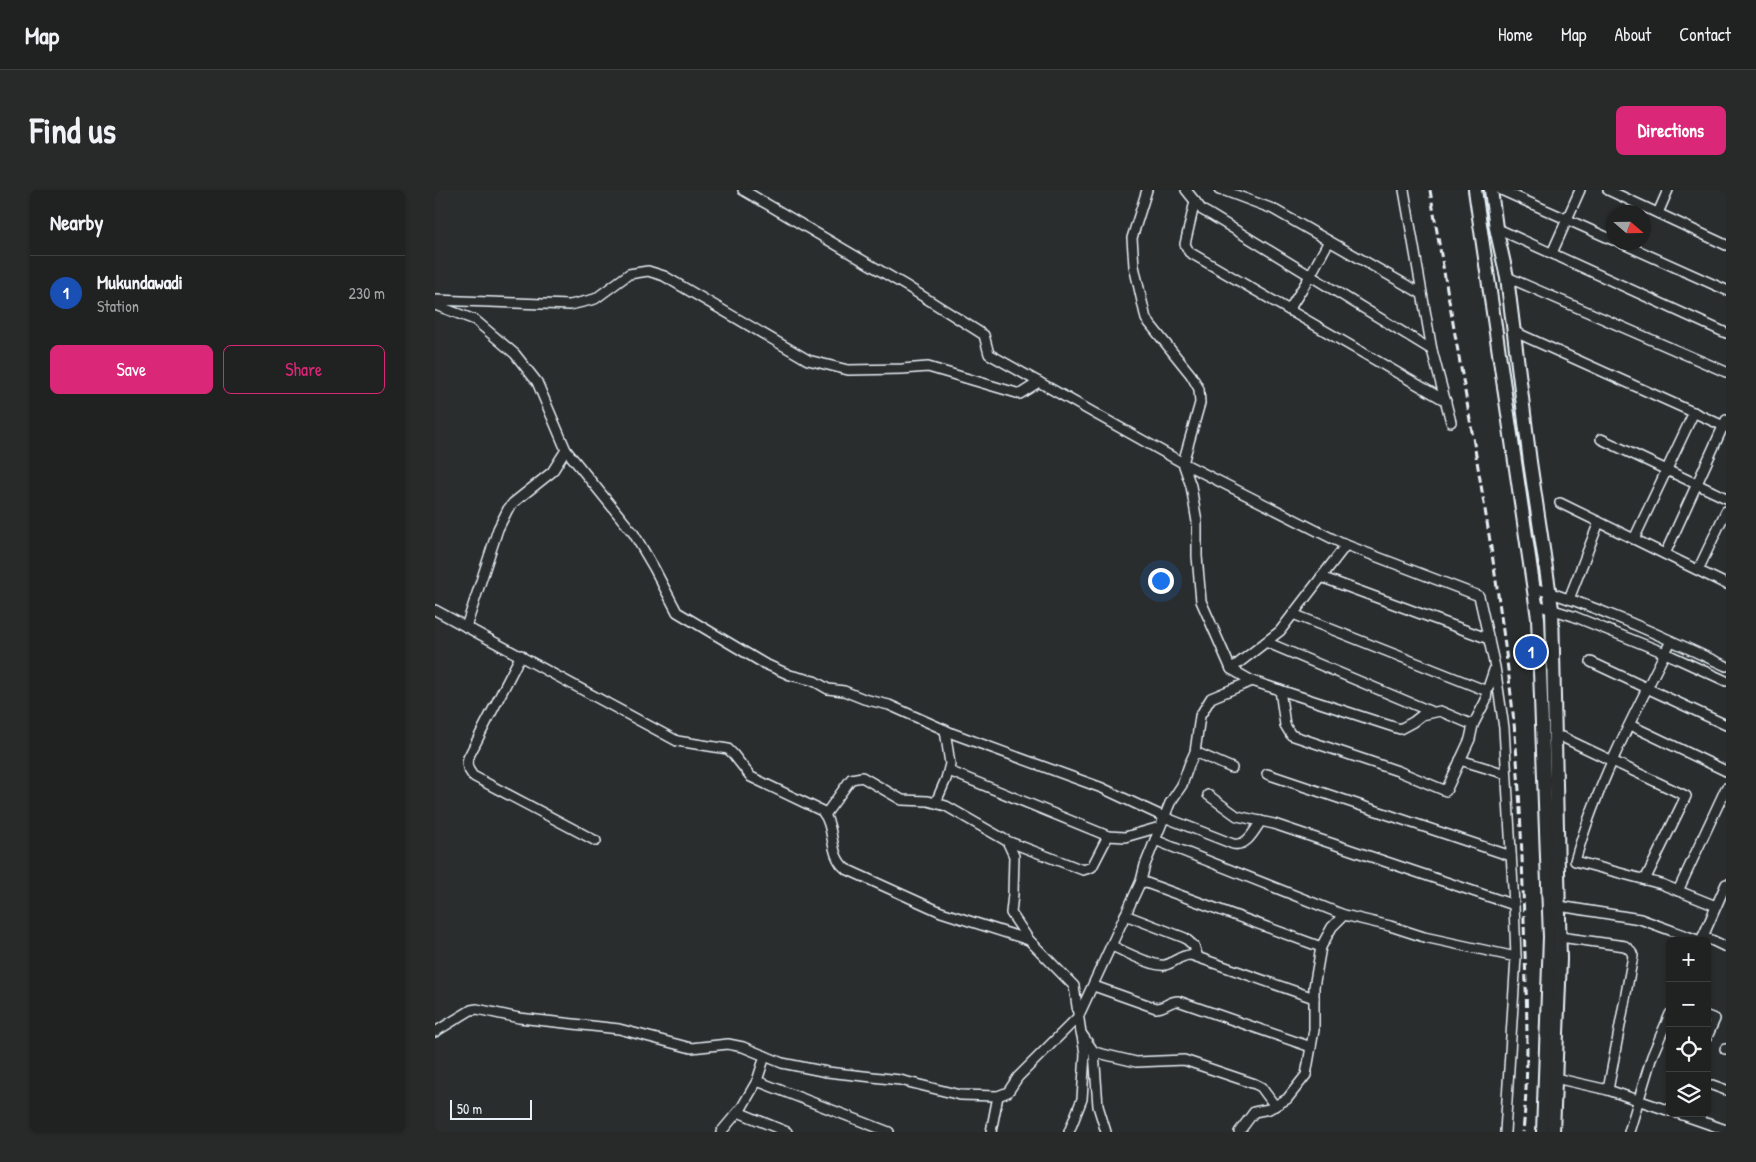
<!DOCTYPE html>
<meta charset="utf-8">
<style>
:root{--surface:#202222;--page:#282a2a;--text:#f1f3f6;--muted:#a2a4a5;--line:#3d3f40;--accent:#db2777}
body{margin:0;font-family:"Patrick Hand",sans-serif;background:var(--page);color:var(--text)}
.controls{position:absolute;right:15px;bottom:15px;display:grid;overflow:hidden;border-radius:8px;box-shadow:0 1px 4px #0004}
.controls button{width:45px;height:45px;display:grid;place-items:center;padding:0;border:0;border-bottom:1px solid var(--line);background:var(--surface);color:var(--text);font:25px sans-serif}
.compass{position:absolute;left:1171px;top:15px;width:45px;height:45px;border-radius:50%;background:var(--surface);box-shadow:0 1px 4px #0004;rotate:110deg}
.scale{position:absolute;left:15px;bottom:12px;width:82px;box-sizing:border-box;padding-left:5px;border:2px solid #e8f1f8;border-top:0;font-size:14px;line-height:18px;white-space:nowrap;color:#e8f1f8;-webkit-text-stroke:4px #2a2d2e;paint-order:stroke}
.you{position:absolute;left:725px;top:390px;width:18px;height:18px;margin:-12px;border:4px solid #fff;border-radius:50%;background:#1a73e8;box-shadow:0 0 0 8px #1a73e833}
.badge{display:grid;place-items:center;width:32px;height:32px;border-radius:50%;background:var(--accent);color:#fff;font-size:16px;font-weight:700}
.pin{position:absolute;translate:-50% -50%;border:2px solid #fff;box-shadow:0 1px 5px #0006}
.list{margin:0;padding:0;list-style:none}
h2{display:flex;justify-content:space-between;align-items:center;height:65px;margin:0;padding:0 20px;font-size:21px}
h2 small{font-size:16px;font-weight:400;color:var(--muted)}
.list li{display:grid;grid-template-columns:32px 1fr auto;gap:15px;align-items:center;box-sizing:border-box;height:75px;padding:0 20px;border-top:1px solid var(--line)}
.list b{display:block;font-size:19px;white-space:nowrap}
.list p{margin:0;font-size:16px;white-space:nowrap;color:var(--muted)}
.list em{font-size:16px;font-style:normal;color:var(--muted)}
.actions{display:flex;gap:10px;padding:15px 20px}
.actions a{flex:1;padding:11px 0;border:1px solid var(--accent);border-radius:8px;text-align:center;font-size:18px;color:var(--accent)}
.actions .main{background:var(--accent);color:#fff}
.icon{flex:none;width:28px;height:28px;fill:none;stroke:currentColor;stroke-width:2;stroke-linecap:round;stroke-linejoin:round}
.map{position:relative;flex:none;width:1291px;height:942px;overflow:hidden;border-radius:8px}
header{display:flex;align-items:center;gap:30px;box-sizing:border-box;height:70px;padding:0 25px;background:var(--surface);border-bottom:1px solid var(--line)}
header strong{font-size:24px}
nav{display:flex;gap:28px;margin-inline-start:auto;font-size:18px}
.intro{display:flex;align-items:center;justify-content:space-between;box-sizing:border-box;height:120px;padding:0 30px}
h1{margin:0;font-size:35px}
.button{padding:12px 22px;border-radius:8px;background:var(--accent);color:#fff;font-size:18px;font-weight:700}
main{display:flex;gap:30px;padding:0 30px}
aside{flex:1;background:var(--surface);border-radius:8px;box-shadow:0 1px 4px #0004}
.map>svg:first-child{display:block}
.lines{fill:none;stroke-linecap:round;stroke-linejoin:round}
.street-casing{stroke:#e8f1f8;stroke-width:12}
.secondary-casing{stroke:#e8f1f8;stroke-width:16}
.street{stroke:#2a2d2e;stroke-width:9}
.secondary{stroke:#2a2d2e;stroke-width:12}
.rail{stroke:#e8f1f8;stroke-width:3;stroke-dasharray:8 4;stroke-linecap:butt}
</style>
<header>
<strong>Map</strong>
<nav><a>Home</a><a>Map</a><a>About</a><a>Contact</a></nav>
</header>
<div class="intro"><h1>Find us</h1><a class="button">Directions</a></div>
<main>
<aside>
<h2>Nearby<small></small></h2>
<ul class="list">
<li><span class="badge" style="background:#1a4fb4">1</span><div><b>Mukundawadi</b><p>Station</p></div><em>230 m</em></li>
</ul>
<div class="actions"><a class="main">Save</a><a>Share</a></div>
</aside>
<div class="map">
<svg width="1291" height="942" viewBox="0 0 1291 942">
<rect width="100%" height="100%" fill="#2a2d2e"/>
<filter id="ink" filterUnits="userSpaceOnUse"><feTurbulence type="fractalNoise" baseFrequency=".02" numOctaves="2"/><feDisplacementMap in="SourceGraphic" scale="10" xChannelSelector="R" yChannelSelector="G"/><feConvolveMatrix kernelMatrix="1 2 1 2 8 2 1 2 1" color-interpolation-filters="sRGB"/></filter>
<g filter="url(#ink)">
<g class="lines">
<defs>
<g id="street">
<path d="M308 0 473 97 549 145 554 164 748 273 756 296 762 332V366L766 411 796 479 817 491 965 539 978 532 987 525 1005 521 1038 535"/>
<path d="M712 0 697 48 699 76 711 129 756 185 764 199 765 213 748 273 906 353 1044 406 1060 477 1069 538 1079 715 1081 767 1070 942"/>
<path d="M751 0 767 20 776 25 997 160"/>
<path d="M784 0 790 1 838 19 987 104"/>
<path d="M969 0 997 160 1016 232"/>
<path d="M1066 0 1178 50"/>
<path d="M1173 0 1291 55"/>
<path d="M760 11 750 54 754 62 1011 211"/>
<path d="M1223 23 1233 0"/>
<path d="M1061 38 1291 143"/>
<path d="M1184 52 1291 100"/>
<path d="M1117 63 1145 0"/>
<path d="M1072 87 1291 182"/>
<path d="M0 110 135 115 160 109 194 84 213 81 229 86 373 170 413 180 467 179 493 177 585 204 604 192"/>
<path d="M0 115 40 130 80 164 102 192 131 260 199 344 219 378 242 422 328 473 355 485 379 491 393 499 409 501 429 509 454 515 519 544 667 598 729 627 798 654C812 657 819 641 826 631"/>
<path d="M854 120 875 86 894 51"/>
<path d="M1080 142 1291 237"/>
<path d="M1166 249 1291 308"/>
<path d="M1125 313 1291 394"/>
<path d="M1199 349 1259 222"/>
<path d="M1230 364 1291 230"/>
<path d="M1263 380 1291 321"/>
<path d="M886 387 1054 449"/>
<path d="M1099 398C1166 417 1228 447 1291 476"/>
<path d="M1134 409 1164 332"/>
<path d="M1102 415 1138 426 1230 463 1291 491"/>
<path d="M0 420 242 551 293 559 298 564 316 587 387 621C401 637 393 665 411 679L506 722 594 750"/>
<path d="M858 424 1052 501"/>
<path d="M31 437 63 339 73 319 78 313 117 282 131 260"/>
<path d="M1236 451C1200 522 1162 594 1140 671L1226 694 1281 716"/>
<path d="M831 452 997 522"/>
<path d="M86 465 33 568C31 576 33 579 38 586L161 651"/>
<path d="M1156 472 1291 535"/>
<path d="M796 479 845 441 911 355"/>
<path d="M845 500 850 535 856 545 963 581 1011 601 1035 549 1038 535 1051 510 1052 501 1059 480"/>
<path d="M1195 535 1291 581"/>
<path d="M1127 547 1251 606 1210 690"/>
<path d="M760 562 797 578"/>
<path d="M1025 570 1071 584"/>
<path d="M514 581 673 646 690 647 725 637"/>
<path d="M832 584 1076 666"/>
<path d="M773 605 802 626 839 634 1079 715"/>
<path d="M501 612 511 589 515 574 510 540"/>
<path d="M390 625 416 589 427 587 467 610 493 611 511 616 572 651 579 666 578 704 576 723 594 750 639 796 646 843 659 862 663 916 671 942"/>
<path d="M720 650 909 725 955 736 989 747 1081 767"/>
<path d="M572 651 648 680 657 677 673 646"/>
<path d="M706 691 886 757"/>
<path d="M1243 701 1291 598"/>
<path d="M1124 716 1205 729 1265 751"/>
<path d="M690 725 750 748 759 756 763 767"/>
<path d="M1268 746 1291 757"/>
<path d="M1125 747 1190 756 1196 761 1198 766 1173 900 1235 921"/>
<path d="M1266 751 1291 694"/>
<path d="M677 756C689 761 718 777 730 775 740 773 744 765 756 765L879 808"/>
<path d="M659 796 721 818C730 818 734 811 743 811L876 857"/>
<path d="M1272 826 1280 829 1272 847"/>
<path d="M0 842 36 820 42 819 84 828 184 839 256 858 293 854 308 857 330 866 322 891 454 942"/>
<path d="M1290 859H1291"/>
<path d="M659 862 701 872 749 870 820 894 826 897 840 916"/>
<path d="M330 866 347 873 392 882 465 890 525 905 563 906 573 902 583 887 643 827 706 691 710 675 735 613 747 595 754 575 760 562 765 526 776 508 817 491"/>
<path d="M1120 888 1173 900"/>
<path d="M1277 895 1291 900"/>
<path d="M303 922 352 942"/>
<path d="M1242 923 1291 940"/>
<path d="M286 942 307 917 322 891"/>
<path d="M556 942 563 906"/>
<path d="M634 942 647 909 650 864 647 846"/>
<path d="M804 942 819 922 834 919 852 909 871 885 879 840V797L886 757 897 737 909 725"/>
<path d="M1194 942 1217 866 1235 824"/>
</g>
<g id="secondary">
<path d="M1040 0 1103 428 1115 747 1108 942"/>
<path d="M1056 0 1061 38 1072 87 1095 272 1117 419 1125 769 1118 942"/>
</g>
</defs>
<!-- street casing -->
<use href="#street" class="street-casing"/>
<!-- secondary casing -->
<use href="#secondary" class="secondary-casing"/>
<!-- street -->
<use href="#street" class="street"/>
<!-- secondary -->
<use href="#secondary" class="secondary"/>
<!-- rail -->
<path class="rail" d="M995 0C1024 174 1059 347 1078 523 1085 592 1087 663 1089 732 1091 802 1095 872 1088 942"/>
</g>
</g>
</svg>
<div class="controls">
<button>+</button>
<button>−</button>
<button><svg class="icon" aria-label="locate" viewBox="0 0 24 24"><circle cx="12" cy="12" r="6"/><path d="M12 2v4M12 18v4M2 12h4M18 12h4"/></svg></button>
<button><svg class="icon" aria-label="layers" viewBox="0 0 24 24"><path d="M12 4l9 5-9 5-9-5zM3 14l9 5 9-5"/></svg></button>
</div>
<svg class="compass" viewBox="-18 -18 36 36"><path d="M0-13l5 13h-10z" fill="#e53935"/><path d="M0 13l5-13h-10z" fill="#a2a4a5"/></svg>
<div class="scale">50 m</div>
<div class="you"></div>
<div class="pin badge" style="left:1096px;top:462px;background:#1a4fb4">1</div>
</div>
</main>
